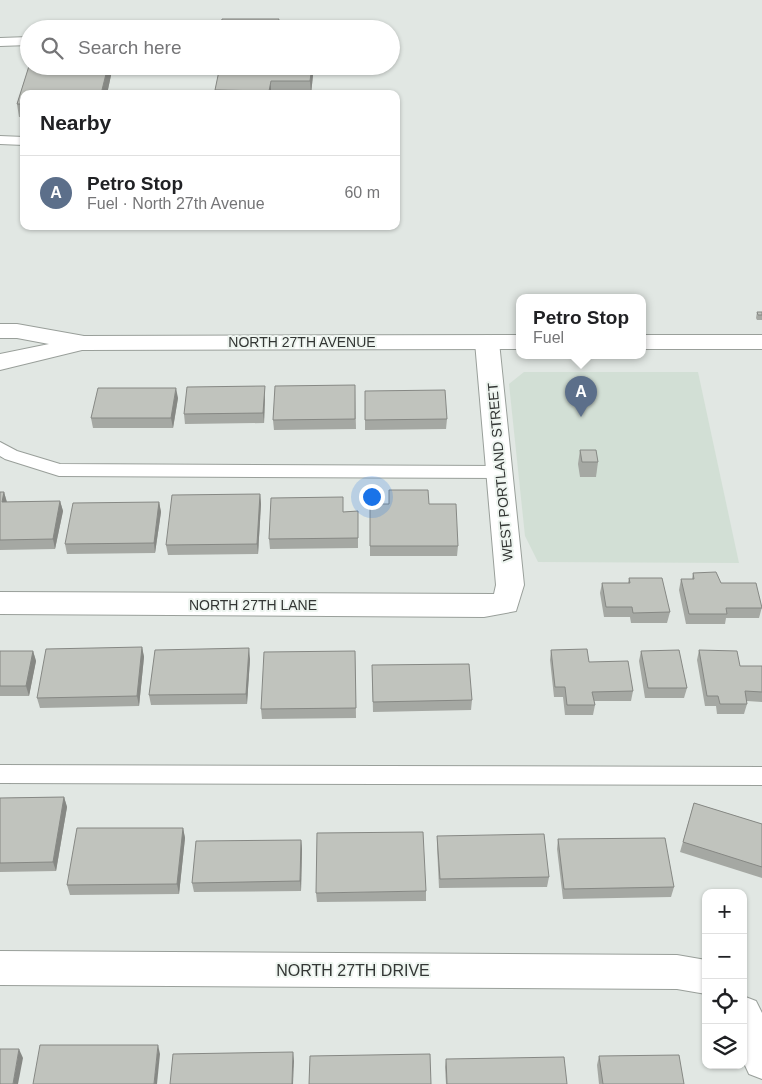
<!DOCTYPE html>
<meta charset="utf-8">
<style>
:root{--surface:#fff;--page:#f6f6f6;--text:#202124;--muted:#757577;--line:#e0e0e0;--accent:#c0341d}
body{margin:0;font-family:Arial,sans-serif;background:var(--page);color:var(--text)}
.controls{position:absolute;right:15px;bottom:15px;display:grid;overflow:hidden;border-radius:10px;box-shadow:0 1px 4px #0004}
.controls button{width:45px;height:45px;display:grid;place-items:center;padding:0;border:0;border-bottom:1px solid var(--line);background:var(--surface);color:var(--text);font:25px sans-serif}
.you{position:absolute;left:371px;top:496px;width:18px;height:18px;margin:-12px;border:4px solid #fff;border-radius:50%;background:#1a73e8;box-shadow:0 0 0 8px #1a73e833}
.badge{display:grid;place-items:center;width:32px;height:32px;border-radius:50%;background:var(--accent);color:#fff;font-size:16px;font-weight:700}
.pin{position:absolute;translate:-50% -41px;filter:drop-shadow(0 1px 2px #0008)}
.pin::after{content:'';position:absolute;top:26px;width:18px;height:15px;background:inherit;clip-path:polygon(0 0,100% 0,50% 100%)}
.popup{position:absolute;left:516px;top:294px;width:130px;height:65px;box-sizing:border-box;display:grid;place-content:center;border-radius:10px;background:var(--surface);filter:drop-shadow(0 1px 4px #0005);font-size:16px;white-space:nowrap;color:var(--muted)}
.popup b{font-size:19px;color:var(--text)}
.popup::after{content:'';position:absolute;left:50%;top:100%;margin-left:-10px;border:10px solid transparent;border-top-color:var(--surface)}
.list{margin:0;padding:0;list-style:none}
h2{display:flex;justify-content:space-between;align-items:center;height:65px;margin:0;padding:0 20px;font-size:21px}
h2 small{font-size:16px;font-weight:400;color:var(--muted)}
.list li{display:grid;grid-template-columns:32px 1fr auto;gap:15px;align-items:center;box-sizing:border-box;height:75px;padding:0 20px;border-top:1px solid var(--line)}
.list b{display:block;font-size:19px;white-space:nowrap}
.list p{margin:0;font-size:16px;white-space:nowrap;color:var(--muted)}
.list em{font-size:16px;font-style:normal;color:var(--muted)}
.icon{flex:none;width:28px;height:28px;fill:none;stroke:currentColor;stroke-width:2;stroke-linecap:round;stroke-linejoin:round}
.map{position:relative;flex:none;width:762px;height:1084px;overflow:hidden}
.search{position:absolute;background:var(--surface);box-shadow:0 1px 4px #0004;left:20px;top:20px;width:380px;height:55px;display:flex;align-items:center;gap:12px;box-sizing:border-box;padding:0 18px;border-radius:28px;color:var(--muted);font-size:19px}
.panel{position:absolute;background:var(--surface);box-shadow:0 1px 4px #0004;left:20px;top:90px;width:380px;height:140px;border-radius:10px}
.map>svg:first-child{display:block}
.built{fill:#d2dfd5}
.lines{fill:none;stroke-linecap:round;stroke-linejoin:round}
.lane-casing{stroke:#999f9a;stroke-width:2}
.street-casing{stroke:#999f9a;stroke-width:2}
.secondary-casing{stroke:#999f9a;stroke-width:2}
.lane{fill:#fff;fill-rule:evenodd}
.street{fill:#fff;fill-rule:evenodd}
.secondary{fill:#fff;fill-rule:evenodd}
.wall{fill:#a5a8a3}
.shaded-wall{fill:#868884}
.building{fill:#c0c3bd;stroke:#868884}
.labels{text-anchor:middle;stroke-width:4;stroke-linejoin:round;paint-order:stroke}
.street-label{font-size:14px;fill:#333634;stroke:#eef5f0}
.near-street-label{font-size:16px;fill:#333634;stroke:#eef5f0}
</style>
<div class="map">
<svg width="762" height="1084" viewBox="0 0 762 1084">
<rect width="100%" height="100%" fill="#e1e7e3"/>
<!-- built -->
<path class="built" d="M524 372H698L739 563 538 562 525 536 509 384Z"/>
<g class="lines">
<defs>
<g id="lane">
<path d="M29 37V45L0 46V38Z"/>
<path d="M0 136 24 137V145L0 144Z"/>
<path d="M0 442 17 451 60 464 499 466 505 468 508 472 505 476 499 478 59 476 5 459 0 456Z"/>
<path d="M0 765 762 767V785L0 783Z"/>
</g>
<g id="street">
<path d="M487 335 495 337 499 342 524 585 516 611 484 617 0 614V592L494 594 496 585 475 342 479 337Z"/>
<path d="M0 951 677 955 706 960V994L677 989 0 985Z"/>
<path d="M743 996 756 1001 762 1013V1079L749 1074 743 1061Z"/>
</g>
<g id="secondary">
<path d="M0 324H17L84 336 520 335V349L82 350 0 370V354L49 344 17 338H0Z"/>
<rect x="642" y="335" width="120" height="14"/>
</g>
</defs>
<!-- lane casing -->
<use href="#lane" class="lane-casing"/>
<!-- street casing -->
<use href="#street" class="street-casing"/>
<!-- secondary casing -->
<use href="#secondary" class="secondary-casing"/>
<!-- lane -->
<use href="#lane" class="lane"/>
<!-- street -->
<use href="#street" class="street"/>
<!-- secondary -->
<use href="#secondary" class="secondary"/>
</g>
<!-- wall -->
<g class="wall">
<path d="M29 66H113L107 94H24V117H19L17 104Z"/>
<path d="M220 66H312L313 75 311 94H216L215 90Z"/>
<path d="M757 312H762V320H757L756 318Z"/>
<path d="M355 385 356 429 274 430 273 420Z"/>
<path d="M365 391 447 419 446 429 365 430Z"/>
<path d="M265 396 264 423 185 424 184 414Z"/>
<path d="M178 398 173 428H93L91 418Z"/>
<path d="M580 450 598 462 596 477H580L578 464Z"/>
<path d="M0 492H4L7 502 60 501 63 511 55 549 0 550Z"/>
<path d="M260 494 261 504 258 554 168 555 166 545Z"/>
<path d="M159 502 161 512 155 553 67 554 65 544Z"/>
<path d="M370 504 458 546 457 556H370Z"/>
<path d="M358 511V548L270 549 269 539 343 512Z"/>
<path d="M693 573 721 583 762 607 759 618H726L725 624H686L679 590 681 579H692Z"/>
<path d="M629 578 670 612 667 623H631L630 617H604L600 593 602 583H628Z"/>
<path d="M142 647 144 657 139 706 40 708 37 698Z"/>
<path d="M551 650 589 662 633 691 631 701H594L595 705 593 715H565L563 697H554L550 660Z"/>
<path d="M699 650 740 666H762V702L747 701V704L744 714H717L716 706H705L697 660Z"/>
<path d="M0 651H33L36 661 29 696H0Z"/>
<path d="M355 651 356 718 262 719 261 709Z"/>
<path d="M641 651 687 688 684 698H645L639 661Z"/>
<path d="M250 659 247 704 151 705 149 695Z"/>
<path d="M372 665 472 700 471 710 373 712Z"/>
<path d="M64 797 67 807 56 871 0 872V798Z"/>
<path d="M694 803 762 824V878L680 852Z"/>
<path d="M183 828 185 838 179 894 70 895 67 885Z"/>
<path d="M437 836 549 877 547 887 439 888 437 846Z"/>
<path d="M558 839 674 887 671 897 563 899 557 849Z"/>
<path d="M301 840 302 849 301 891 194 892 192 883Z"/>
<path d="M426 891V901L317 902 316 893Z"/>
<path d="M599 1056 684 1084H599L597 1065Z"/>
<path d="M446 1059 567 1084H446L445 1067Z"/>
</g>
<!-- shaded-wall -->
<g class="shaded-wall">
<path d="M108 66H113L107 94H101Z"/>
<path d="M312 66 313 75 311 94 310 81Z"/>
<path d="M271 81V94H270L269 91Z"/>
<path d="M265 386V396L264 423 263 413Z"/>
<path d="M176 388 178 398 173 428 171 418Z"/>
<path d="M4 492 7 503 2 502Z"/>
<path d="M260 494 261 504 258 554 257 544Z"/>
<path d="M60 501 63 511 55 549 53 539Z"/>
<path d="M159 502 161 512 155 553 154 543Z"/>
<path d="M142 647 144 657 139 706 137 696Z"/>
<path d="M249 648 250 659 247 704 246 694Z"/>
<path d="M33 651 36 661 29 696 26 686Z"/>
<path d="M64 797 67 807 56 871 53 862Z"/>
<path d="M183 828 185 838 179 894 177 884Z"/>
<path d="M301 840 302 849 301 891 300 881Z"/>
<path d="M158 1045 160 1054 157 1084H154Z"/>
<path d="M19 1049 23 1058 18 1084H13Z"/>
<path d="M293 1052 294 1061 293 1084H292Z"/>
</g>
<!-- building -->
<g class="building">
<path d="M222 19H279L278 24H297L296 29H220Z"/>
<path d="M29 66H108L101 94H24V104H17Z"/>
<path d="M220 66H312L310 81H271L269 91 215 90Z"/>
<path d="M757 312H762V315H758Z"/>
<path d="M355 385V419L273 420 275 386Z"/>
<path d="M265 386 263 413 184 414 187 387Z"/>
<path d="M98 388H176L171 418H91Z"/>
<path d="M445 390 447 419 365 420V391Z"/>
<path d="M580 450H596L598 462H582Z"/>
<path d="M389 490H428L429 504H456L458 546H370V504H389Z"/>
<path d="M0 492H4L2 502 60 501 53 539 0 540Z"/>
<path d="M260 494 257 544 166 545 172 495Z"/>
<path d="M343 497V512L358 511V538L269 539 271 498Z"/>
<path d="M159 502 154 543 65 544 73 503Z"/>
<path d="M716 572 721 583H756L762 608H726L727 614H689L681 579H694L693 573Z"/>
<path d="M629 578H662L670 612 633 613 632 607H606L602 583H630Z"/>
<path d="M142 647 137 696 37 698 46 649Z"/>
<path d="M249 648 246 694 149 695 155 650Z"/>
<path d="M587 649 589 662 628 661 633 691 592 692 595 705H567L565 687H555L551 650Z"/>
<path d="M679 650 687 688H648L641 651Z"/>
<path d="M699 650 737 651 740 666H762V692L745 691 747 704H720L718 696H707Z"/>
<path d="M0 651H33L26 686H0Z"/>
<path d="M355 651 356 708 261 709 264 652Z"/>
<path d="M469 664 472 700 373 702 372 665Z"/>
<path d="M64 797 53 862 0 863V798Z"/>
<path d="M694 803 762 824V867L683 842Z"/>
<path d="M77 828H183L177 884 67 885Z"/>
<path d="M423 832 426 891 316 893 317 833Z"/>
<path d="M544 834 549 877 440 879 437 836Z"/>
<path d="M665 838 674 887 564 889 558 839Z"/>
<path d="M301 840 300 881 192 883 196 841Z"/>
<path d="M40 1045H158L154 1084H33Z"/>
<path d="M0 1049H19L13 1084H0Z"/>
<path d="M293 1052 292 1084H170L173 1054Z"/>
<path d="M430 1054 431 1084H309L310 1056Z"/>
<path d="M679 1055 684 1084H603L599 1056Z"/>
<path d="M564 1057 567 1084H447L446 1059Z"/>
</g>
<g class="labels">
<!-- street labels -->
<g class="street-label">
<text x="302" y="347">NORTH 27TH AVENUE</text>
<text transform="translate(500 472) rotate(-95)" y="5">WEST PORTLAND STREET</text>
<text x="253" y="610">NORTH 27TH LANE</text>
</g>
<!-- near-street labels -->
<g class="near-street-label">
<text x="353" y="976">NORTH 27TH DRIVE</text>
</g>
</g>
</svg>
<div class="controls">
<button>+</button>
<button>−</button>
<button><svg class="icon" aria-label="locate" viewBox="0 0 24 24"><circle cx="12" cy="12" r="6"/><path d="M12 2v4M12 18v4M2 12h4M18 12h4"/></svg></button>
<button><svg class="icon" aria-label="layers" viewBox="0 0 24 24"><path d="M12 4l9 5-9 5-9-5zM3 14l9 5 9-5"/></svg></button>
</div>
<div class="you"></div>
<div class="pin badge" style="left:581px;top:417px;background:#5c6f8a">A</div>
<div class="popup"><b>Petro Stop</b>Fuel</div>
<div class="search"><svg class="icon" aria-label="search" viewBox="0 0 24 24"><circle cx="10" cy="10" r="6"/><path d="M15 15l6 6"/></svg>Search here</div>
<section class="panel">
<h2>Nearby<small></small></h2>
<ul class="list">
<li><span class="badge" style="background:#5c6f8a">A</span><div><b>Petro Stop</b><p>Fuel · North 27th Avenue</p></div><em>60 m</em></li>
</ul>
</section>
</div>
